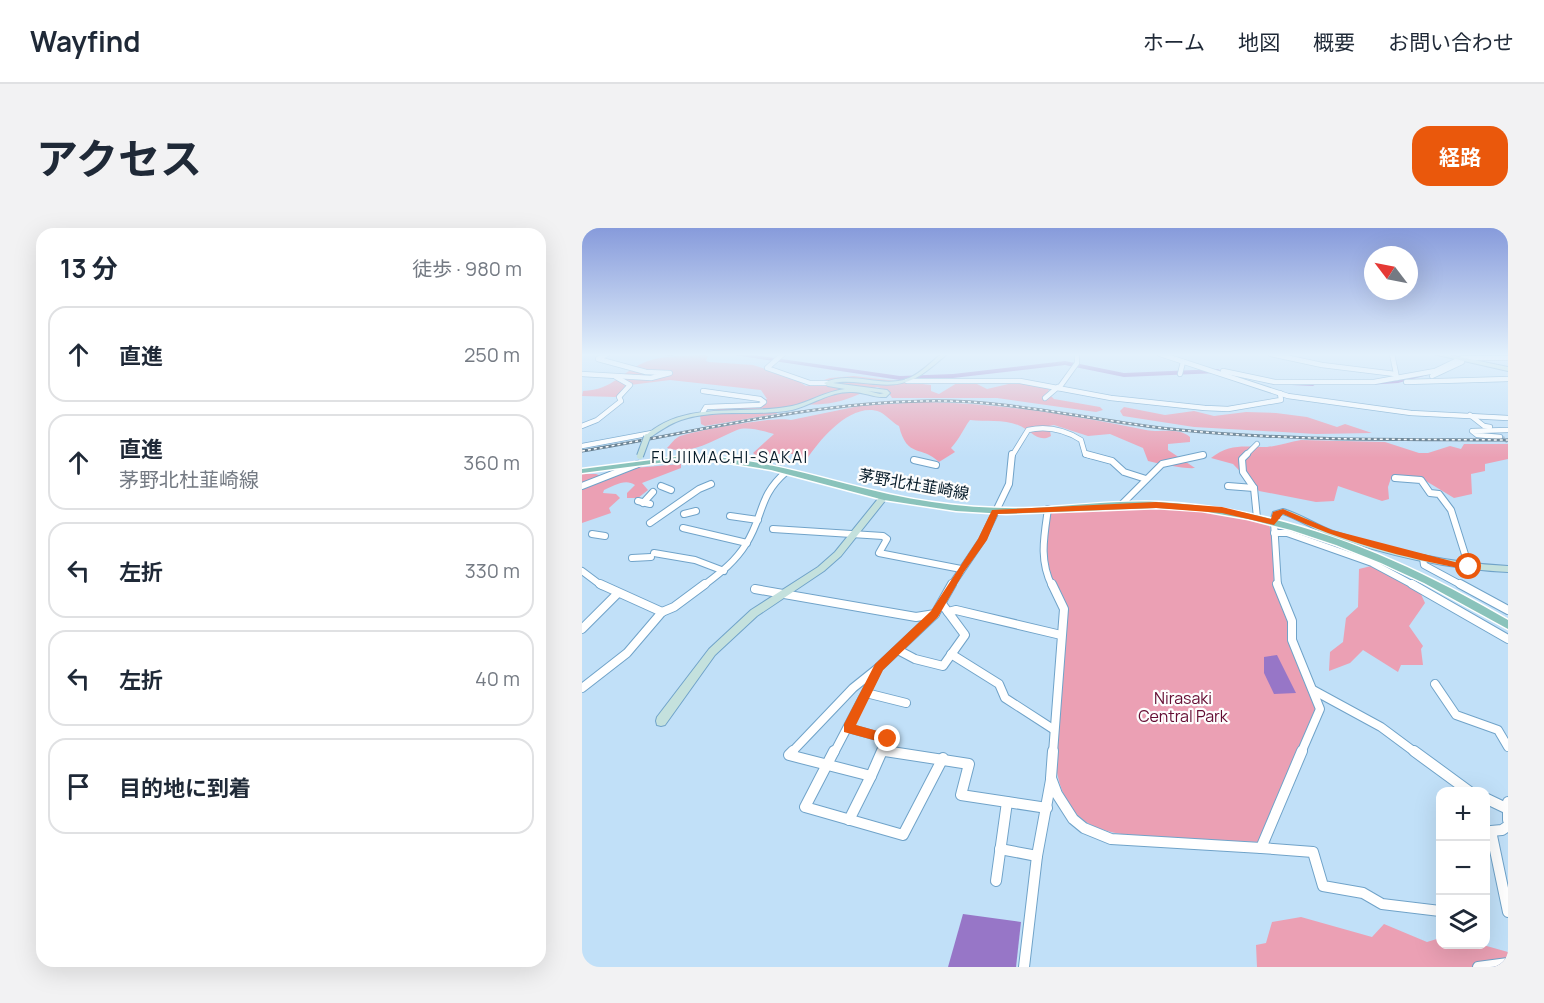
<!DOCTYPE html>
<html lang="ja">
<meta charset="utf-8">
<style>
:root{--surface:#fff;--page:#f2f2f3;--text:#1f2937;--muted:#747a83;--line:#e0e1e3;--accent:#ea580c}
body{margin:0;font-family:Manrope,"Noto Sans JP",sans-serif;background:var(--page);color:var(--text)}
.controls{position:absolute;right:18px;bottom:18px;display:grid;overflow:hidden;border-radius:12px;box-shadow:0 6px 24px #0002}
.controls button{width:54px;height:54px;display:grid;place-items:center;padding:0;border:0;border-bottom:2px solid var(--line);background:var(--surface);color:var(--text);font:30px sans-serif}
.compass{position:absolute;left:782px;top:18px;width:54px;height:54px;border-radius:50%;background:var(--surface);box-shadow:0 6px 24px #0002;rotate:302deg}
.stop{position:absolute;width:18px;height:18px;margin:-14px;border:4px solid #ea580c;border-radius:50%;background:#fff}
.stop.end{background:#ea580c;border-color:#fff;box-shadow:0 2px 6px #0008}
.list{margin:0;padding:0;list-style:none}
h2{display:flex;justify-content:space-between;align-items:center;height:78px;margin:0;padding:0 24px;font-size:26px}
h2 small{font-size:20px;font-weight:400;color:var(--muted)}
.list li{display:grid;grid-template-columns:39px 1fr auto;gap:18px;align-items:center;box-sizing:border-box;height:96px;margin:0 12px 12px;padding:0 12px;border:2px solid var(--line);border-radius:18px}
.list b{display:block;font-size:22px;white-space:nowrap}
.list p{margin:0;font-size:20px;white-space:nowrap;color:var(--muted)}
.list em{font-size:20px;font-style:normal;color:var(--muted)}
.icon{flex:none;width:33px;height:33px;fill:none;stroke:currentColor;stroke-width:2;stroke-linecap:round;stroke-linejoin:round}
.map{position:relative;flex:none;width:926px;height:739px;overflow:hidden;border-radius:18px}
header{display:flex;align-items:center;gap:36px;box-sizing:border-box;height:84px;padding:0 30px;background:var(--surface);border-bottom:2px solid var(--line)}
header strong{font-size:28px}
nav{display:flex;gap:33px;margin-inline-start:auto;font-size:21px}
.intro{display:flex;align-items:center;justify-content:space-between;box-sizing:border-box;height:144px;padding:0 36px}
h1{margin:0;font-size:42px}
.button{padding:15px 27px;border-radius:18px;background:var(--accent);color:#fff;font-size:21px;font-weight:700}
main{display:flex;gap:36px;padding:0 36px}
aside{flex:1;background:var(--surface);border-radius:18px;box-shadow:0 6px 24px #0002}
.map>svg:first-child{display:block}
.green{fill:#eba0b4}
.water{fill:#9776c7}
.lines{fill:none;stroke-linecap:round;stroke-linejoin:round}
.river{fill:#9776c7;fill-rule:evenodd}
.street-tunnel{stroke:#9cb9cf;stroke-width:4.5;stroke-dasharray:4.5 2;stroke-linecap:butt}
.street-far3-casing{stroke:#70a3c9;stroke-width:6}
.street-far2-casing{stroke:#70a3c9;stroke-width:8}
.street-far1-casing{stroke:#70a3c9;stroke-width:10}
.street-casing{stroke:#70a3c9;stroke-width:12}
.secondary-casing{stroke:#70a3c9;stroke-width:2}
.primary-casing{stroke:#fff;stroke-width:3}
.street-far3{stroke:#fff;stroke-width:4.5}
.street-far2{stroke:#fff;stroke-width:6}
.street-far1{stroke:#fff;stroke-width:8}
.street{stroke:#fff;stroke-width:10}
.secondary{fill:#c4e1dd;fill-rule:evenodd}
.primary{fill:#8ac3bb;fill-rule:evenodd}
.rail-casing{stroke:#577183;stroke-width:3}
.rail{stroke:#fdfdfd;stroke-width:1.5;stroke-dasharray:3;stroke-linecap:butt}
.secondary-bridge-casing{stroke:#70a3c9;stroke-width:8;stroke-linecap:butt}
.secondary-bridge{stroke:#c4e1dd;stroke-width:6}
.route{fill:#ea580c}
.labels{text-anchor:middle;stroke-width:4.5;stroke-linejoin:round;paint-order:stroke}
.far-quarter-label{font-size:16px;letter-spacing:1.5px;fill:#071c2a;stroke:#fdfdfd}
.street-label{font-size:16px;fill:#071c2a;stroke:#fdfdfd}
.park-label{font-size:16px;fill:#630b31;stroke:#fdfdfd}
</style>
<header>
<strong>Wayfind</strong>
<nav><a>ホーム</a><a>地図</a><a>概要</a><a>お問い合わせ</a></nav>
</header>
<div class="intro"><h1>アクセス</h1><a class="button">経路</a></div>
<main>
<aside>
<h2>13 分<small>徒歩 · 980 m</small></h2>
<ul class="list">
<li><svg class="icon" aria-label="ahead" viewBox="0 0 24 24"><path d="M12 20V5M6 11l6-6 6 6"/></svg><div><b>直進</b></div><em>250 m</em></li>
<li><svg class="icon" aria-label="ahead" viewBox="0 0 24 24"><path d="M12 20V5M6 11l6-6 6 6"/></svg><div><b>直進</b><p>茅野北杜韮崎線</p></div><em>360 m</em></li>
<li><svg class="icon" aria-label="left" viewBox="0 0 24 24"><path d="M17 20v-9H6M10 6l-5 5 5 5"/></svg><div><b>左折</b></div><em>330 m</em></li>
<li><svg class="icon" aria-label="left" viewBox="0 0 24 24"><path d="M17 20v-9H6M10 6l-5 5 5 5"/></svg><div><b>左折</b></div><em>40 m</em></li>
<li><svg class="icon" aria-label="arrive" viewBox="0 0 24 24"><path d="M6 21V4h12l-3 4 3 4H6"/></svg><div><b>目的地に到着</b></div></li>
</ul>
</aside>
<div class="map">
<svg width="926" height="739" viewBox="0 0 926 739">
<rect width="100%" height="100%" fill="#c1e0f8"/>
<!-- green -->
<g class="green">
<path d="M122 127 126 128 124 133 127 134 171 137 211 150 224 158 248 150 272 148 349 157V163L357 166 375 155 391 154 405 161 435 154 467 161 466 165 472 171 518 179 521 182 514 184 415 170H310L305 162 295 159C280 164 269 171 254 174 233 179 212 173 194 186L123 198 119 196 118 187 145 178 174 176 185 171 179 162 88 152 48 157 34 169 0 168 1 163C32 162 39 143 66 133 84 127 104 128 122 127Z"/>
<path d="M341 174C418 175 489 187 564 202 579 205 596 199 608 209V214L586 216V222L613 240C603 241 577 236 566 233L561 220 528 206 506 208 472 197 467 198 469 208C456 216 448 201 436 197 421 191 404 194 388 192 381 201 379 209 369 220L373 224 357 234C340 217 325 231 317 198 311 195 304 187 298 184 270 173 238 211 225 231L216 230 217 226H193L177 230 171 225 192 206C182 203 165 198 155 202 133 211 110 228 85 220 89 216 93 210 98 208 117 202 193 188 209 192L277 178Z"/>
<path d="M542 179 583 187 612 183 632 188 664 184 694 185 725 189 755 199 763 196 790 205 734 206 612 199 541 188 538 183Z"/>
<path d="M719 212 803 214 837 225H846L868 218 879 221 882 216H926V231L903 236V243L889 246 890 266 872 270 839 250 810 247 806 259 807 271 800 273 756 258 752 273 734 274 677 263 651 236 629 230C648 215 663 219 685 219 696 218 708 214 719 212Z"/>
<path d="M99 236V240L60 255 66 262 56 270H45V265L53 257C43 250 32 258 22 262L21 265 34 266 38 270 27 280 29 285 0 295V246H14L19 248 52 240Z"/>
<path d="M572 278 615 280 687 296 691 313 692 358 706 391 705 409 734 479 677 614C646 613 615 612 584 610 527 606 485 606 474 539L485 387C484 369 472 359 467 344 460 325 466 302 468 283Z"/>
<path d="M789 338 838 364 843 375 827 398 841 418 839 421 841 437H819L816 444 781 422 768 435 747 443 748 424 761 414 764 390 776 379 777 341Z"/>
<path d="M719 689 790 709 802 696 845 714 858 710V716L901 717 926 724V739H675L674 717 684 715 690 694Z"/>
</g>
<!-- water -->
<g class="water">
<path d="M695 427 714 465 692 466 682 445V429Z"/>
<path d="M381 686 439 694 434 739H366Z"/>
</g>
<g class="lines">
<!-- river -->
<g class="river">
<path d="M70 126H93L90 128Z"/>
<path d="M145 126H164L318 148 371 146 483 133 542 145 636 141 639 143 636 145 542 149 483 137 371 150 318 152Z"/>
<path d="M855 141 858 143 857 144 816 155 785 157 782 155 785 153 816 151Z"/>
<path d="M690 153 731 154 734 156 731 158 688 156V154Z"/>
</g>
<!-- street-tunnel -->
<path class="street-tunnel" d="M918 209 926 213"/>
<defs>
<g id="street-far3">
<path d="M201 126 185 140 228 155H246"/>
<path d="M578 126 706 168 829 185 926 190"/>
<path d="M689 126 740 137 813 146"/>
<path d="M810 126 815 150"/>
<path d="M641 143 693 154H792L853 143 880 130H926"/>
<path d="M0 146 69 150 88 145 64 144 16 131 25 126"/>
<path d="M598 146 601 134"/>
<path d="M850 148 880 134"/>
<path d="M325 153H438L529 170 623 180 646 181 699 172 698 165"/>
<path d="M824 154 926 151"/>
<path d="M477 160 495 135V126"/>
<path d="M121 163 178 171 182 174 178 177 124 179 121 184"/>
<path d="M463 170 476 159"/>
<path d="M888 187 902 198 908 199"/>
<path d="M0 198 15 192 39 173 37 169 48 157 34 149"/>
<path d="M918 209 895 207 890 203 926 202"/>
<path d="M0 218 70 205"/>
<path d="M430 228 446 202C464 198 483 202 499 212L503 226 509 228"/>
<path d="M616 228 621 227"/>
<path d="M663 228 675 216"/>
</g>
<g id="street-far2">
<path d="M504 226 530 233 542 244 564 251"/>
<path d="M665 226 660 231 661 244 672 260 675 290"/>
<path d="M332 232 354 237"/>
<path d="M813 250 839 252 848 265 857 266 869 282 887 339"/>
<path d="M0 258 56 236"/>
<path d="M79 258 89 262"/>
<path d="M646 258 672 260"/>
<path d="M56 273 68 276"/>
<path d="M61 275 71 264"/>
<path d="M538 278 580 236 621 227"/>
<path d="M466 281C462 309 457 332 470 358"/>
<path d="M102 286 114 283"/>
<path d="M148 288 176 292"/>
<path d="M692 294 696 358"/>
<path d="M68 295 117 261 129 256"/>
<path d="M101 300 165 315"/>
<path d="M191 301 301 308 305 311 297 325 379 341"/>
<path d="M692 305H705L790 335 833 358"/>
<path d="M10 306 23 308"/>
<path d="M72 325 113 332 142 343"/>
<path d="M50 330 69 329"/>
<path d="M841 330 842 337 881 358"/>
<path d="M0 343 20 358"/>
<path d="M121 358C138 345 153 334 164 316 182 288 176 268 204 244"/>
<path d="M369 358 400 312 427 256 430 226"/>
</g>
<g id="street-far1">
<path d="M18 356 80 384"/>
<path d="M470 356 482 381 471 525"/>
<path d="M695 356 710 393V412L738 481 719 525"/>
<path d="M830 356 926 411"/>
<path d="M878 356 926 382"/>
<path d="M173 361 334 389 353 386"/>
<path d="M360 376 366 384 374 382 479 407"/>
<path d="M0 401 35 366"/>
<path d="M316 422 333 431 361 438 383 407 366 384"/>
<path d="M369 426 417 456 423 470 471 501"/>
<path d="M853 456 874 487 916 502 926 519"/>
<path d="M0 460 45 425 80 384 92 379 123 356"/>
<path d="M731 462 799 499 834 525"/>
<path d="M284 465 324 475"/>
<path d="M266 500 306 511 300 525"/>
<path d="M300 523 316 525"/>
<path d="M209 525 271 460 296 440"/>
<path d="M252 525 297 439 353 386 370 356"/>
</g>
<g id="street">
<path d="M211 523 207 527 289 548 300 523"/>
<path d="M252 523 223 579 321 607 361 530"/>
<path d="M303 523 387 536 379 567 465 580"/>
<path d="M471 523 469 550 475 566 491 591 502 600 529 611 679 620 720 523"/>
<path d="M832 523 888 564"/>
<path d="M903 570 926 581"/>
<path d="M926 574V592"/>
<path d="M267 592 289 548"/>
<path d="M926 598 920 602 909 603 926 684"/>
<path d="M679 620 731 624 741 658 781 665 800 676 858 683"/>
<path d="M418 621 455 628"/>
<path d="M414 653 425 574"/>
<path d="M442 739 455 628 469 552"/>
<path d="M896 739 926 735"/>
</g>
<g id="secondary">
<path d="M359 126H365C341 147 327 160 294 156 279 155 265 152 251 155L305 162 308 165 304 169C292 170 280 163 268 164 247 164 230 177 210 182 174 189 135 180 99 192 87 196 78 203 67 210L62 209C103 171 160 188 210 178 228 174 244 163 263 161L246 158 242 155C268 142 298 160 325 151 338 146 348 135 359 126ZM286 163 301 165H302L298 166Z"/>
<path d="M851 126H863L926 139V143Z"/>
<path d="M299 267H305L306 269 259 328 242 343 175 388 133 427 83 497 79 498 75 497 74 493 75 489 127 421 169 382 236 339 253 324Z"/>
<path d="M701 281C719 286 734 297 751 303 808 322 866 335 926 338V344C863 341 803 327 744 306 729 300 716 291 701 286L698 287 695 296H689L688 294 691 284Z"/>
</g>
<path id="primary" d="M101 228C187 226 267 263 350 274 383 279 417 281 450 280 492 278 535 272 577 274 702 280 819 329 926 392V401L842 355 799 335 754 317 709 302 666 291 620 283 575 280 424 286 374 283 302 272 189 242 134 233 84 234 0 245V241Z"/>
</defs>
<!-- street-far3 casing -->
<use href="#street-far3" class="street-far3-casing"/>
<!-- street-far2 casing -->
<use href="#street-far2" class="street-far2-casing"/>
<!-- street-far1 casing -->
<use href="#street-far1" class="street-far1-casing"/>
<!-- street casing -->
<use href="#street" class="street-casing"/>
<!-- secondary casing -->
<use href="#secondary" class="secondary-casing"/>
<!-- primary casing -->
<use href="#primary" class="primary-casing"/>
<!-- street-far3 -->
<use href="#street-far3" class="street-far3"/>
<!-- street-far2 -->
<use href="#street-far2" class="street-far2"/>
<!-- street-far1 -->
<use href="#street-far1" class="street-far1"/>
<!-- street -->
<use href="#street" class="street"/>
<!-- secondary -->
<use href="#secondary" class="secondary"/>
<!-- primary -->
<use href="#primary" class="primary"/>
<defs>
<path id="rail" d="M0 223C114 204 227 175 343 173 426 171 507 192 589 201 701 213 814 211 926 212"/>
</defs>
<!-- rail casing -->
<use href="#rail" class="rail-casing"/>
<!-- rail -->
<use href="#rail" class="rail"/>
<defs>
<path id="secondary-bridge" d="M58 228 65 209"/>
</defs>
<!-- secondary-bridge casing -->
<use href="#secondary-bridge" class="secondary-bridge-casing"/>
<!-- secondary-bridge -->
<use href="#secondary-bridge" class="secondary-bridge"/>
</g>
<!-- sky -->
<linearGradient id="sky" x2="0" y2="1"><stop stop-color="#879bdb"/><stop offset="0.55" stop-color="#e3f1fc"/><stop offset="1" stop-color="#e3f1fc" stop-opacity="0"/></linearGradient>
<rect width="926" height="230" fill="url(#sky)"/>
<!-- route -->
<path class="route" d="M574 274 640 279 689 291 691 284 701 281 750 302 892 339 887 342C823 330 760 314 701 286L692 297 640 285 574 280 416 286 405 312 382 344 356 389 301 442 274 497 310 507V515L306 516 262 504V496L293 436 349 383 396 311 410 282Z"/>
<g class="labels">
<!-- far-quarter labels -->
<g class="far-quarter-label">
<text x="148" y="235">FUJIIMACHI-SAKAI</text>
</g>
<!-- street labels -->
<g class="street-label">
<text transform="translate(332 256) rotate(10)" y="6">茅野北杜韮崎線</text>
</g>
<!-- park labels -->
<g class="park-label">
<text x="601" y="476">Nirasaki<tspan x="601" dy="18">Central Park</tspan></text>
</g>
</g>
</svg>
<div class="controls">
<button>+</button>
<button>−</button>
<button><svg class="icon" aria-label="layers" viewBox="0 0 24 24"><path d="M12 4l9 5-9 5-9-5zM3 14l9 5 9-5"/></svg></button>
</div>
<svg class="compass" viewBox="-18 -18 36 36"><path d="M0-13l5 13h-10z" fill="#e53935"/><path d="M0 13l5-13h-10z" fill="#747a83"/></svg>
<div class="stop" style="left:887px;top:339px"></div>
<div class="stop end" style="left:306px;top:511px"></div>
</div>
</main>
